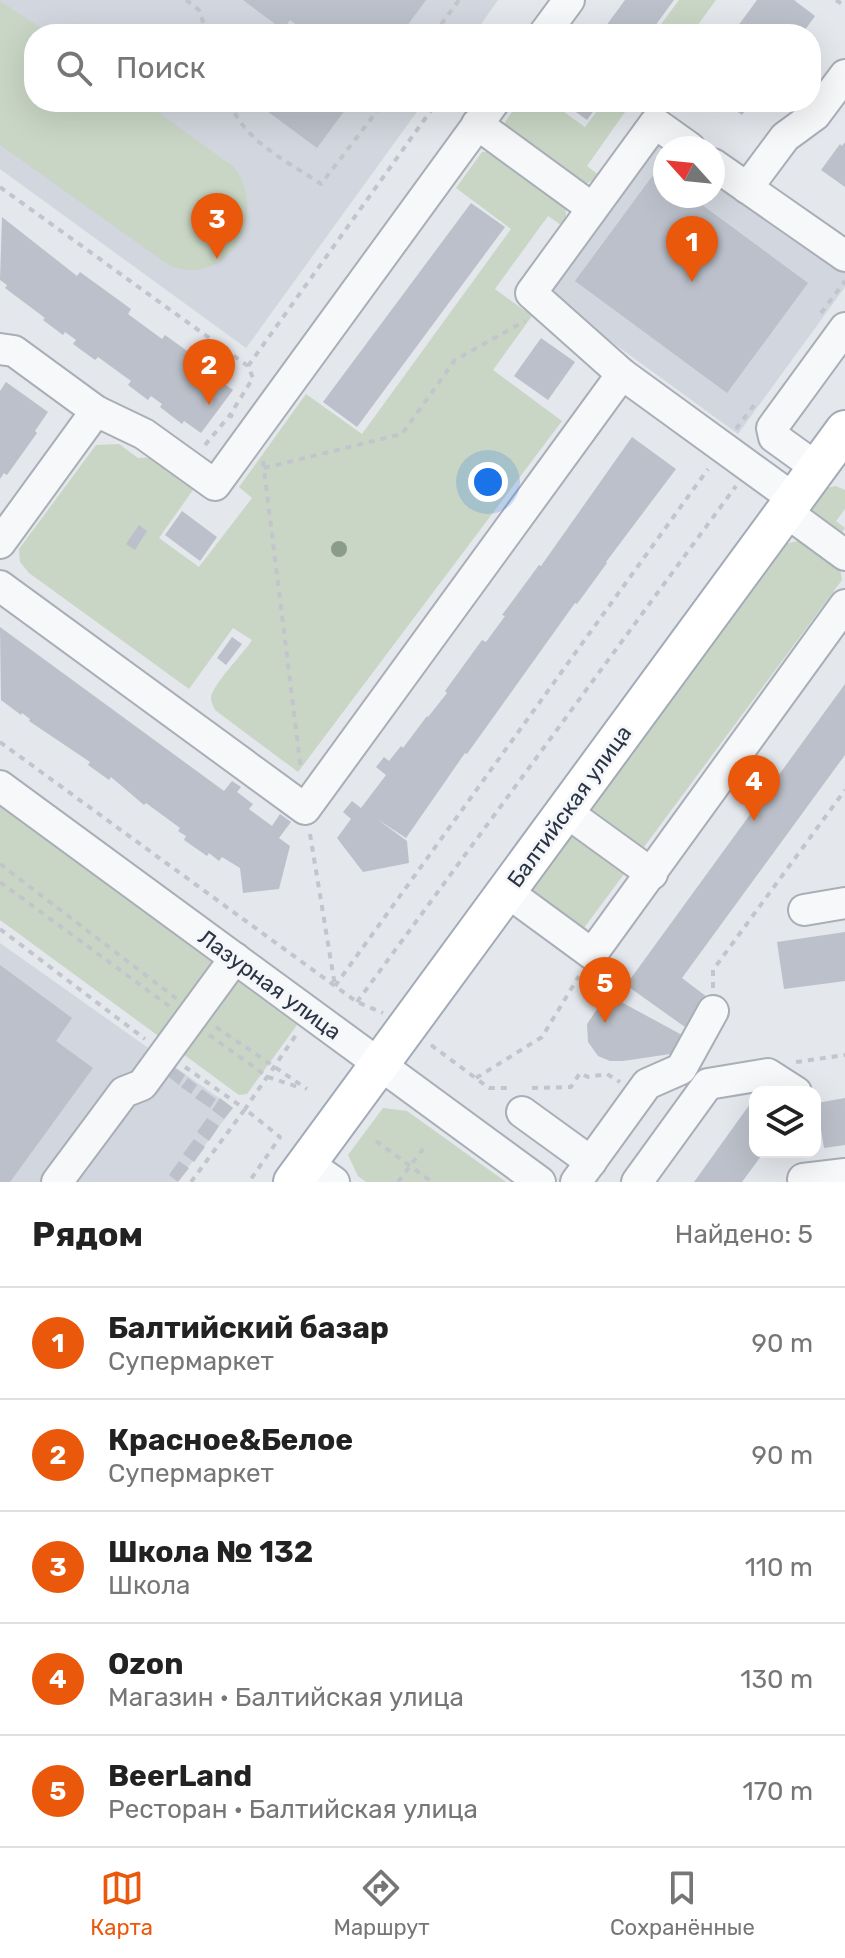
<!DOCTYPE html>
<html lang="ru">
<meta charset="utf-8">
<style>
:root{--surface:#fff;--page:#f6f6f6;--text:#222;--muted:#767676;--line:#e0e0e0;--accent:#ea580c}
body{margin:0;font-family:Rubik,sans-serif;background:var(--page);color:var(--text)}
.controls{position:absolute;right:24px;bottom:24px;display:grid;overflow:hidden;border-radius:16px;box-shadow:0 8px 32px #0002}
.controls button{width:72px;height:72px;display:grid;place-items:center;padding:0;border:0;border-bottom:2px solid var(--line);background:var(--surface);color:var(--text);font:40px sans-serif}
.compass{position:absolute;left:653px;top:136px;width:72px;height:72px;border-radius:50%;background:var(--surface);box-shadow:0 8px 32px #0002;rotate:297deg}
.you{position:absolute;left:488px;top:482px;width:28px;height:28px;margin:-20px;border:6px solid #fff;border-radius:50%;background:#1a73e8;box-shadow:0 0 0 12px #1a73e833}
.badge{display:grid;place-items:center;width:52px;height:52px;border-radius:50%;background:var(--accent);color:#fff;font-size:26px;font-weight:700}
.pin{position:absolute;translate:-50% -66px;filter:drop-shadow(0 2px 4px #0008)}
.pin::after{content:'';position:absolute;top:42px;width:28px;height:24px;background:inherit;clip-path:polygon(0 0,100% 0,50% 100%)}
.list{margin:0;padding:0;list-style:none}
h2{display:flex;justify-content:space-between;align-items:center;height:104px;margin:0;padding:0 32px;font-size:34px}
h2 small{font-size:26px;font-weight:400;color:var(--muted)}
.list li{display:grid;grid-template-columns:52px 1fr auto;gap:24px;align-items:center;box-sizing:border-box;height:112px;padding:0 32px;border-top:2px solid var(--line)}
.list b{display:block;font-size:30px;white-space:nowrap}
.list p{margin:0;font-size:26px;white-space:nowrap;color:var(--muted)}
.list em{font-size:26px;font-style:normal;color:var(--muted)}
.icon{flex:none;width:44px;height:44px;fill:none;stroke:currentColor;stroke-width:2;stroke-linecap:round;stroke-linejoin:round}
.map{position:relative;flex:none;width:845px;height:1182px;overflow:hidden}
.search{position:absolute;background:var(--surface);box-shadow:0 8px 32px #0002;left:24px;right:24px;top:24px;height:88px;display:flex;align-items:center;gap:20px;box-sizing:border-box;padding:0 28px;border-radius:32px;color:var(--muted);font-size:30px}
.sheet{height:664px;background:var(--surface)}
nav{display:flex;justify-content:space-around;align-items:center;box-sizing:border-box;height:112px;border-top:2px solid var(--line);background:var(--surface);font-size:22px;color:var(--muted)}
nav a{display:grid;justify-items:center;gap:4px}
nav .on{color:var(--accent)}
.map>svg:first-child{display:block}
.built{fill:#d2d6de}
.green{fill:#c9d6c5}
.building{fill:#bbc0ca}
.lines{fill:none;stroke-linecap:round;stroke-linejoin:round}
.minor-casing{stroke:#a9aeb7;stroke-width:34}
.major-casing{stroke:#a3abb8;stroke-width:42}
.path{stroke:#c2c5cb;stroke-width:4;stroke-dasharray:6 6;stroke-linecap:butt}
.minor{stroke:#f7f8fa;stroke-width:30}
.major{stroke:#fff;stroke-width:38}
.tree{fill:#899d89}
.labels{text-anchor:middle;stroke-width:6;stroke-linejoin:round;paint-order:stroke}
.street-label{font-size:22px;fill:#2b3445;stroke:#f4f6f9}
</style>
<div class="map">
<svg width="845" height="1182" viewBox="0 0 845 1182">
<rect width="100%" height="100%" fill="#e4e7ec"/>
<!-- built -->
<g class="built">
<path d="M0 0H498L474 34H34V102H424L246 348 0 169Z"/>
<path d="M655 128 665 148V196H713V171L845 267V287L738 434 539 289Z"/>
<path d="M0 943 233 1108 177 1182H0Z"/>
</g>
<!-- green -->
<g class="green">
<path d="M679 0H716L691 34H654Z"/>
<path d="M0 1 50 34H34V102H144L234 167C270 215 228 288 170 266L0 145Z"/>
<path d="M519 102H550L585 127 604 102H632L587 166 600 176 584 185 505 131V122Z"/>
<path d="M494 151 565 202 566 215 564 227 548 216 495 289 532 316 493 370 562 421 298 772 215 710C213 706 211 702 211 698 211 686 244 653 252 640L233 628 189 689 29 573 20 562 19 549 96 445 119 444 138 458 160 457 195 487 159 538 199 567 252 498 239 487 306 394 362 434 511 229 456 188 482 152Z"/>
<path d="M836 486 845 490V509L836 521 845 528 839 537 812 519 811 505C818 495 823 487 836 486Z"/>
<path d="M802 540 840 568 842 580 581 932 532 906V889L785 544Z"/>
<path d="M0 806 297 1025 247 1094 239 1095 0 920Z"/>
<path d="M383 1108 407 1111 506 1182H366L358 1176 348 1155Z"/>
</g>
<!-- building -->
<g class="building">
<path d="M243 0H426L401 34H309L290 20 283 30Z"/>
<path d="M625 0H674L649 34H600Z"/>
<path d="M757 0H794L815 16 802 34H732Z"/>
<path d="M274 102H351L317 148 267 111Z"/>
<path d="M562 102H600L587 120Z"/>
<path d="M724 102H751L742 115Z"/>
<path d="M845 142V187L821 170 840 144 842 146Z"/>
<path d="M656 171 665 178V196H690L808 283 727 393 575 281Z"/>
<path d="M471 203 505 227 357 427 323 402Z"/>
<path d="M2 217 77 276 80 272 131 309 128 314 162 339 165 335 219 374 216 378 233 390 201 433 184 421 182 424 160 407 162 404 151 396 148 400 128 385 131 381 98 357 95 360 73 344 76 340 65 332 63 335 43 320 45 318 5 288 7 285 0 280Z"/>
<path d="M541 338 575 362 548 400 514 376Z"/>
<path d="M6 382 48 412 35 431 37 433 7 475 4 473 0 479V391Z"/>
<path d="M632 437 676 469 606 562 607 563 577 604 575 603 467 754 465 753 406 838 377 819 407 841 409 863 363 872 337 838 351 819 343 812 352 801 361 808 386 775 376 767 384 757 389 761 401 746 403 748 427 716 428 717 447 693 445 691 482 640 486 642 505 616 502 615 539 565 541 566Z"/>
<path d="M182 511 217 537 200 561 165 535Z"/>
<path d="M139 525 147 531 135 550 126 544Z"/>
<path d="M0 627 224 791 232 781 241 787 237 792 253 804 249 809 272 826 280 814 291 822 279 838 290 846 279 889 243 893 240 868 222 857 219 861 209 853 207 856 184 840 186 836 178 831 180 828 146 803 144 805 111 777 109 780 88 765 90 762 29 721 30 719 22 713 21 715 1 700Z"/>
<path d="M232 637 242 644 226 665 217 658Z"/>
<path d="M845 684V755L682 978 707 997 685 1027 626 985Z"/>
<path d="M845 932V981L784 989 777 942Z"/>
<path d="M0 965 72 1018 56 1041 93 1068 10 1182H0Z"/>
<path d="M610 1003H623L682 1035 684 1052 623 1061H610L598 1056 588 1042 587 1024 598 1008Z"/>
<path d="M175 1068 185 1075 179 1085 169 1077Z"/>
<path d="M188 1078 197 1085 191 1094 181 1087Z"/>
<path d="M202 1089 216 1099 210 1108 195 1098Z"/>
<path d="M755 1097V1152H764L742 1182H694Z"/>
<path d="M220 1098 233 1108 224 1119 212 1110Z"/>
<path d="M845 1098V1145L824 1148 817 1103Z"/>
<path d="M207 1118 219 1126 209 1141 197 1132Z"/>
<path d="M194 1139 205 1147 194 1162 183 1154Z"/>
<path d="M179 1161 189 1168 178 1182 169 1175Z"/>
</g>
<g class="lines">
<defs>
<g id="minor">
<path d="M544 34 569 0"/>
<path d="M477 124 592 208"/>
<path d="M690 148 655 123 531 293 622 374 794 499"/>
<path d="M713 164 845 256"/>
<path d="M747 188 785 137 815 115 845 75"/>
<path d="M0 349 14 351 96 411 144 434 215 485 494 102"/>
<path d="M817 468 774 437 772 428 845 328"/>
<path d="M785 511 845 555"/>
<path d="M0 543 96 411"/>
<path d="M0 586 305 809 622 374"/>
<path d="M0 786 540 1182"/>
<path d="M565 811 652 874"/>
<path d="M506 891 592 954 845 605"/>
<path d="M804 910 845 903"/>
<path d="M522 1112 591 1162"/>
<path d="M307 1163 334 1182"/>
<path d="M803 1179 845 1174"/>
<path d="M57 1182 124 1092 142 1085 235 958"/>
<path d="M576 1182 647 1084 681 1069 713 1011"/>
<path d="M637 1182 708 1084 768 1074 796 1092"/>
</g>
<path id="major" d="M293 1182 845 430"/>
</defs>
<!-- minor casing -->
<use href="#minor" class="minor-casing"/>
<!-- major casing -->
<use href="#major" class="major-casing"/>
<!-- path -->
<g class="path">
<path d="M186 0 199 10 207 34"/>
<path d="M836 0 845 6"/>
<path d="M434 34 459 0"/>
<path d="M230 102C243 141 289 162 321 184L384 102"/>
<path d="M448 102 459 110"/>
<path d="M0 187 248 366 253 378 230 415 233 417"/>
<path d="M821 313 845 281"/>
<path d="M248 366 437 102"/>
<path d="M736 429 755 404"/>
<path d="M205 445 230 415"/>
<path d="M263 461 301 770"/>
<path d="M264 468 402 434 455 360 525 321"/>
<path d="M0 742 357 1002 383 1013"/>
<path d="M310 834 335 986"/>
<path d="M0 864 177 999"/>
<path d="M0 882 169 1006"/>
<path d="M0 929 145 1039"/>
<path d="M335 986 708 469"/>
<path d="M713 988V970L845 790"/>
<path d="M357 1002 736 486"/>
<path d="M216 1027 307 1089"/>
<path d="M209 1035 268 1077 301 1088"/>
<path d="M431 1045 489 1088H512"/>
<path d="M796 1062 845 1055"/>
<path d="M185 1067 245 1109 296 1035"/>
<path d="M476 1078 542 1037 579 976"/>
<path d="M532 1088 571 1087 580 1073 588 1077 607 1074 620 1082"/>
<path d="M376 1141 432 1182"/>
<path d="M191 1182 245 1109 280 1137 249 1182"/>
<path d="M398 1182 423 1149"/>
</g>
<!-- minor -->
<use href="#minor" class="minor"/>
<!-- major -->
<use href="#major" class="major"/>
</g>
<!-- trees -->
<circle class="tree" cx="339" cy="549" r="8"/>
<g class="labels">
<!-- street labels -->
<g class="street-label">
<text transform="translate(569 806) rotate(-54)" y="8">Балтийская улица</text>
<text transform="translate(270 984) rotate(36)" y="8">Лазурная улица</text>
</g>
</g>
</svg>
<div class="controls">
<button><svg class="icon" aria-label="layers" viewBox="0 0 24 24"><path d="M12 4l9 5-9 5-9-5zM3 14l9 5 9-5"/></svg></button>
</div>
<svg class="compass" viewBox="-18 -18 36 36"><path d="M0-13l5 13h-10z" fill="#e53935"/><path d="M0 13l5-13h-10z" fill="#767676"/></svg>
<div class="you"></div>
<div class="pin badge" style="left:692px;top:282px">1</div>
<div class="pin badge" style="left:209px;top:405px">2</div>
<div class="pin badge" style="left:217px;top:259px">3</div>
<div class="pin badge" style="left:754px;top:821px">4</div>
<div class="pin badge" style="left:605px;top:1023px">5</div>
<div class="search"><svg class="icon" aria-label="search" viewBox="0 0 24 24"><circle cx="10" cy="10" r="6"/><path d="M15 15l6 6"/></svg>Поиск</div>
</div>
<section class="sheet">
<h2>Рядом<small>Найдено: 5</small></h2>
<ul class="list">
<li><span class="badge">1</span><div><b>Балтийский базар</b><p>Супермаркет</p></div><em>90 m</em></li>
<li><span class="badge">2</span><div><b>Красное&amp;Белое</b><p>Супермаркет</p></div><em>90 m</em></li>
<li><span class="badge">3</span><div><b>Школа № 132</b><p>Школа</p></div><em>110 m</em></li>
<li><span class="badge">4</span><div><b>Ozon</b><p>Магазин · Балтийская улица</p></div><em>130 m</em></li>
<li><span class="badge">5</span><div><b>BeerLand</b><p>Ресторан · Балтийская улица</p></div><em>170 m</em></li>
</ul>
</section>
<nav>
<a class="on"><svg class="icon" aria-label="map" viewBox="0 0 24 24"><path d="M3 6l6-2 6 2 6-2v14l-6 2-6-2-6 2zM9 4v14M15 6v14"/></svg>Карта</a>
<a><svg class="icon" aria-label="directions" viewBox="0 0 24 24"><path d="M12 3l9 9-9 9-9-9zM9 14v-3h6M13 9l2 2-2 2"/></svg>Маршрут</a>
<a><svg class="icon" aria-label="saved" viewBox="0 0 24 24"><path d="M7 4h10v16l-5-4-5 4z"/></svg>Сохранённые</a>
</nav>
